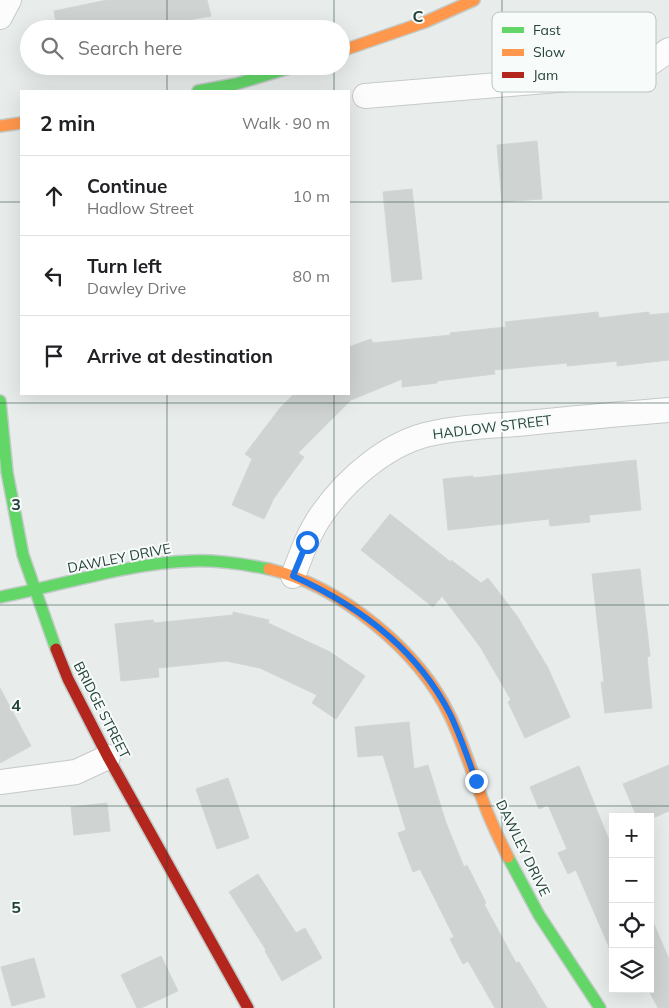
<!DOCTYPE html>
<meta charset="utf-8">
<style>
:root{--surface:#fff;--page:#f2f2f2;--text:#202124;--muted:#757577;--line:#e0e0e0}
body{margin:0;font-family:Mulish,sans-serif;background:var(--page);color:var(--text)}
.controls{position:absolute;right:15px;bottom:15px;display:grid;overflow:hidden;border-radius:0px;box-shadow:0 5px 20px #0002}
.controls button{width:45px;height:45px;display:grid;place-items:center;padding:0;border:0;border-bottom:1px solid var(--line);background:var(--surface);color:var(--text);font:25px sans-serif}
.stop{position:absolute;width:15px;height:15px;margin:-11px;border:4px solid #1a73e8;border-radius:50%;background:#fff}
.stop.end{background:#1a73e8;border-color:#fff;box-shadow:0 1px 5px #0008}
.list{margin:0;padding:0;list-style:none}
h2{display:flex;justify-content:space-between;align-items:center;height:65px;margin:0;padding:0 20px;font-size:21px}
h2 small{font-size:16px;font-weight:400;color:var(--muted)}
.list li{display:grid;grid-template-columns:32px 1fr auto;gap:15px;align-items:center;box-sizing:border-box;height:80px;padding:0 20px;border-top:1px solid var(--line)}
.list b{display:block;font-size:19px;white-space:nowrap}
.list p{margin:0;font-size:16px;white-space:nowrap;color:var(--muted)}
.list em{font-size:16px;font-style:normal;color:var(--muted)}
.icon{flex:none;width:28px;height:28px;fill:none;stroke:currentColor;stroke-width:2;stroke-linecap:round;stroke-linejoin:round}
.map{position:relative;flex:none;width:669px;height:1008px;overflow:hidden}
.search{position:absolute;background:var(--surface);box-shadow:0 5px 20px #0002;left:20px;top:20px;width:330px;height:55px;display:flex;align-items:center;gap:12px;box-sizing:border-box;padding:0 18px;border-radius:28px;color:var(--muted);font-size:19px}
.panel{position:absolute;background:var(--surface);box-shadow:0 5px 20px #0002;left:20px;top:90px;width:330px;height:305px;border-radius:0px}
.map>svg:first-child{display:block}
.building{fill:#cfd4d2;stroke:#d1d6d4}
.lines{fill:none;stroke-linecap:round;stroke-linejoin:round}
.street-casing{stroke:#c5cac8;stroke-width:26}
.fast-casing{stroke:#c3cbc8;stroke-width:14}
.slow-casing{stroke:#c3cbc8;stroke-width:14}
.jam-casing{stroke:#c3cbc8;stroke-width:14}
.street{stroke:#fcfcfc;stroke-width:24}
.fast{stroke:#63d668;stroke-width:11}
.slow{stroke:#ff974d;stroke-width:11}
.jam{stroke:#b3261e;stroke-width:11}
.route{stroke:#1a73e8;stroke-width:6}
.grid{fill:none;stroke:#24423a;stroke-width:1;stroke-opacity:0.55}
.labels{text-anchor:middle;stroke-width:4;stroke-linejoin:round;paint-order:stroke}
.street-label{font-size:14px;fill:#24423a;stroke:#f7fbf9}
.key{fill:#f7fbf9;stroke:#b8c4c0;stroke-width:1}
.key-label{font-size:14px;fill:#24423a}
.grid-label{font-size:16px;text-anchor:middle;font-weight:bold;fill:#24423a;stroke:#f7fbf9;stroke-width:4;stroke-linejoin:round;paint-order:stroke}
</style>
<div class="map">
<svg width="669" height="1008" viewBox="0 0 669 1008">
<rect width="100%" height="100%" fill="#e8edeb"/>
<!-- building -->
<g class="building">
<path d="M107 0H207L211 16 138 29H57L54 11Z"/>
<path d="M537 141 542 199 502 202 497 145Z"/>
<path d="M412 189 422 279 392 282 383 192Z"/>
<path d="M598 312 599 318 649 312V315L669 313V360L617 366V361L567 366V363L494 370 495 374 437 381V383L402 387V379L351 400 298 453 304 457 274 498 264 519 232 505 252 459 245 454 280 408 294 394H349V347L371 339 373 343 451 335 450 333 506 327 505 322Z"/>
<path d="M636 460 641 510 589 515 590 522 550 526 549 519 448 530 443 479 473 476V478Z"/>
<path d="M390 514 452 563 451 560 481 583 488 578 517 616 548 668 570 717 525 738 508 702 511 700 481 648 442 596 433 607 361 550Z"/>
<path d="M640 569 650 656 647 657 652 708 605 713 601 682H604L592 574Z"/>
<path d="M233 612 269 620 268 623 330 652 365 676 336 719 312 703 317 695 260 668 226 661 158 668 159 677 121 681 115 624 153 620 154 623 233 615Z"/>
<path d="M0 688 31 746 0 763Z"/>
<path d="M409 722 414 769 428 765 446 823 464 867 467 865 486 903 484 904 516 963 519 962 547 1008H495L468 961 463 964 450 939 454 937 420 869 413 872 398 833 406 830 383 755 358 757 355 727Z"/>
<path d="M669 765V811L655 817H637L623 784Z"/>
<path d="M579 766 613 850V956L576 870 568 874 558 853 567 849 548 805 539 809 530 787Z"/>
<path d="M228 778 249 838 217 849 196 789Z"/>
<path d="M107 803 110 831 74 835 71 807Z"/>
<path d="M258 874 296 933 305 928 322 958 282 981 265 951 266 950 229 892Z"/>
<path d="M650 915 669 959V1008H658L650 993Z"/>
<path d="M161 956 178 991 141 1008H137L121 975Z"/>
<path d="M34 958 45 997 12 1006 1 967Z"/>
</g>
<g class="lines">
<defs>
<g id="street">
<path d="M0 17 9 0"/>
<path d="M365 96 606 76 639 71 669 50"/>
<path d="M293 576C301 555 309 532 322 514 347 478 390 441 434 433 461 427 490 426 517 424 568 419 618 414 669 410"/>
<path d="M0 782 76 772 108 757"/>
</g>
<g id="fast">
<path d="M198 91 236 84 296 66"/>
<path d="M0 401 7 472 23 555 56 649"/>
<path d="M0 597C64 585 127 563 192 561 218 560 244 564 269 569"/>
<path d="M508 857 539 915 600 1008"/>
</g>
<g id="slow">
<path d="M341 51 425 22 474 0"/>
<path d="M0 126 21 123"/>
<path d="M269 569C340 586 419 650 450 716 463 743 472 773 483 801 490 820 499 839 508 857"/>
</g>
<path id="jam" d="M56 649 68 679 108 757 248 1008"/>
</defs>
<!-- street casing -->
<use href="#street" class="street-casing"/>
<!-- fast casing -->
<use href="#fast" class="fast-casing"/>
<!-- slow casing -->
<use href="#slow" class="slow-casing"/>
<!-- jam casing -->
<use href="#jam" class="jam-casing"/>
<!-- street -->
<use href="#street" class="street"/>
<!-- fast -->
<use href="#fast" class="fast"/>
<!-- slow -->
<use href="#slow" class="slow"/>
<!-- jam -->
<use href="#jam" class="jam"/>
</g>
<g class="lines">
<!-- route -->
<path class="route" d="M307 542 293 576C357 605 417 649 450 714 460 735 468 758 476 781"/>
</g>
<!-- grid -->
<path class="grid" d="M167 0V29M334 0V29M502 0V1008M167 66V91M334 66V91M0 202H21M349 202H669M167 394V1008M334 394V1008M0 403H669M0 605H669M0 806H669"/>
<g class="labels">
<!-- street labels -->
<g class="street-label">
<text transform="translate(492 427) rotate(-7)" y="5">HADLOW STREET</text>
<text transform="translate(119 558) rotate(-11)" y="5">DAWLEY DRIVE</text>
<text transform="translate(102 710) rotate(63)" y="5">BRIDGE STREET</text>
<text transform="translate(523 848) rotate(64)" y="5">DAWLEY DRIVE</text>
</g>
</g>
<!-- legend -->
<rect x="492" y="12" width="164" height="80" rx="8" class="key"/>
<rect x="502" y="27" width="22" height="6" fill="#63d668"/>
<rect x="502" y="49" width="22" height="7" fill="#ff974d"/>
<rect x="502" y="72" width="22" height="6" fill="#b3261e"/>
<g class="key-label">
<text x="533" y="35">Fast</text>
<text x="533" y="57">Slow</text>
<text x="533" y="80">Jam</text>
</g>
<g class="grid-label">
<text x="418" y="22">C</text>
<text x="16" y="510">3</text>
<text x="16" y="711">4</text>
<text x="16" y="913">5</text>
</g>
</svg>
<div class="controls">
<button>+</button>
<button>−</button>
<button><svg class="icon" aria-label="locate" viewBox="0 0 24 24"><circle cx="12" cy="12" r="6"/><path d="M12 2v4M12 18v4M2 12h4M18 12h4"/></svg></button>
<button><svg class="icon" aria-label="layers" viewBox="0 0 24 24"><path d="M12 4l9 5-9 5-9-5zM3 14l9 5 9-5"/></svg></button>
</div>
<div class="stop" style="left:307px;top:542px"></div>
<div class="stop end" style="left:476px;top:781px"></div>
<div class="search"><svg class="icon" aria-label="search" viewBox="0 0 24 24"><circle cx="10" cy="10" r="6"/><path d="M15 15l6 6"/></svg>Search here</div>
<section class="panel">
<h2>2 min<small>Walk · 90 m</small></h2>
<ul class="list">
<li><svg class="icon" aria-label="ahead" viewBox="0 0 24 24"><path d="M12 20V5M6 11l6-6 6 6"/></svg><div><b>Continue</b><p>Hadlow Street</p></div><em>10 m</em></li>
<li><svg class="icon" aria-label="left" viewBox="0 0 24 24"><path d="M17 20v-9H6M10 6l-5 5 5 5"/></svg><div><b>Turn left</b><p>Dawley Drive</p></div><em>80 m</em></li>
<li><svg class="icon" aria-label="arrive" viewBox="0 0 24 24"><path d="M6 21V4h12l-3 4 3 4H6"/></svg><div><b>Arrive at destination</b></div></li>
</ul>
</section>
</div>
